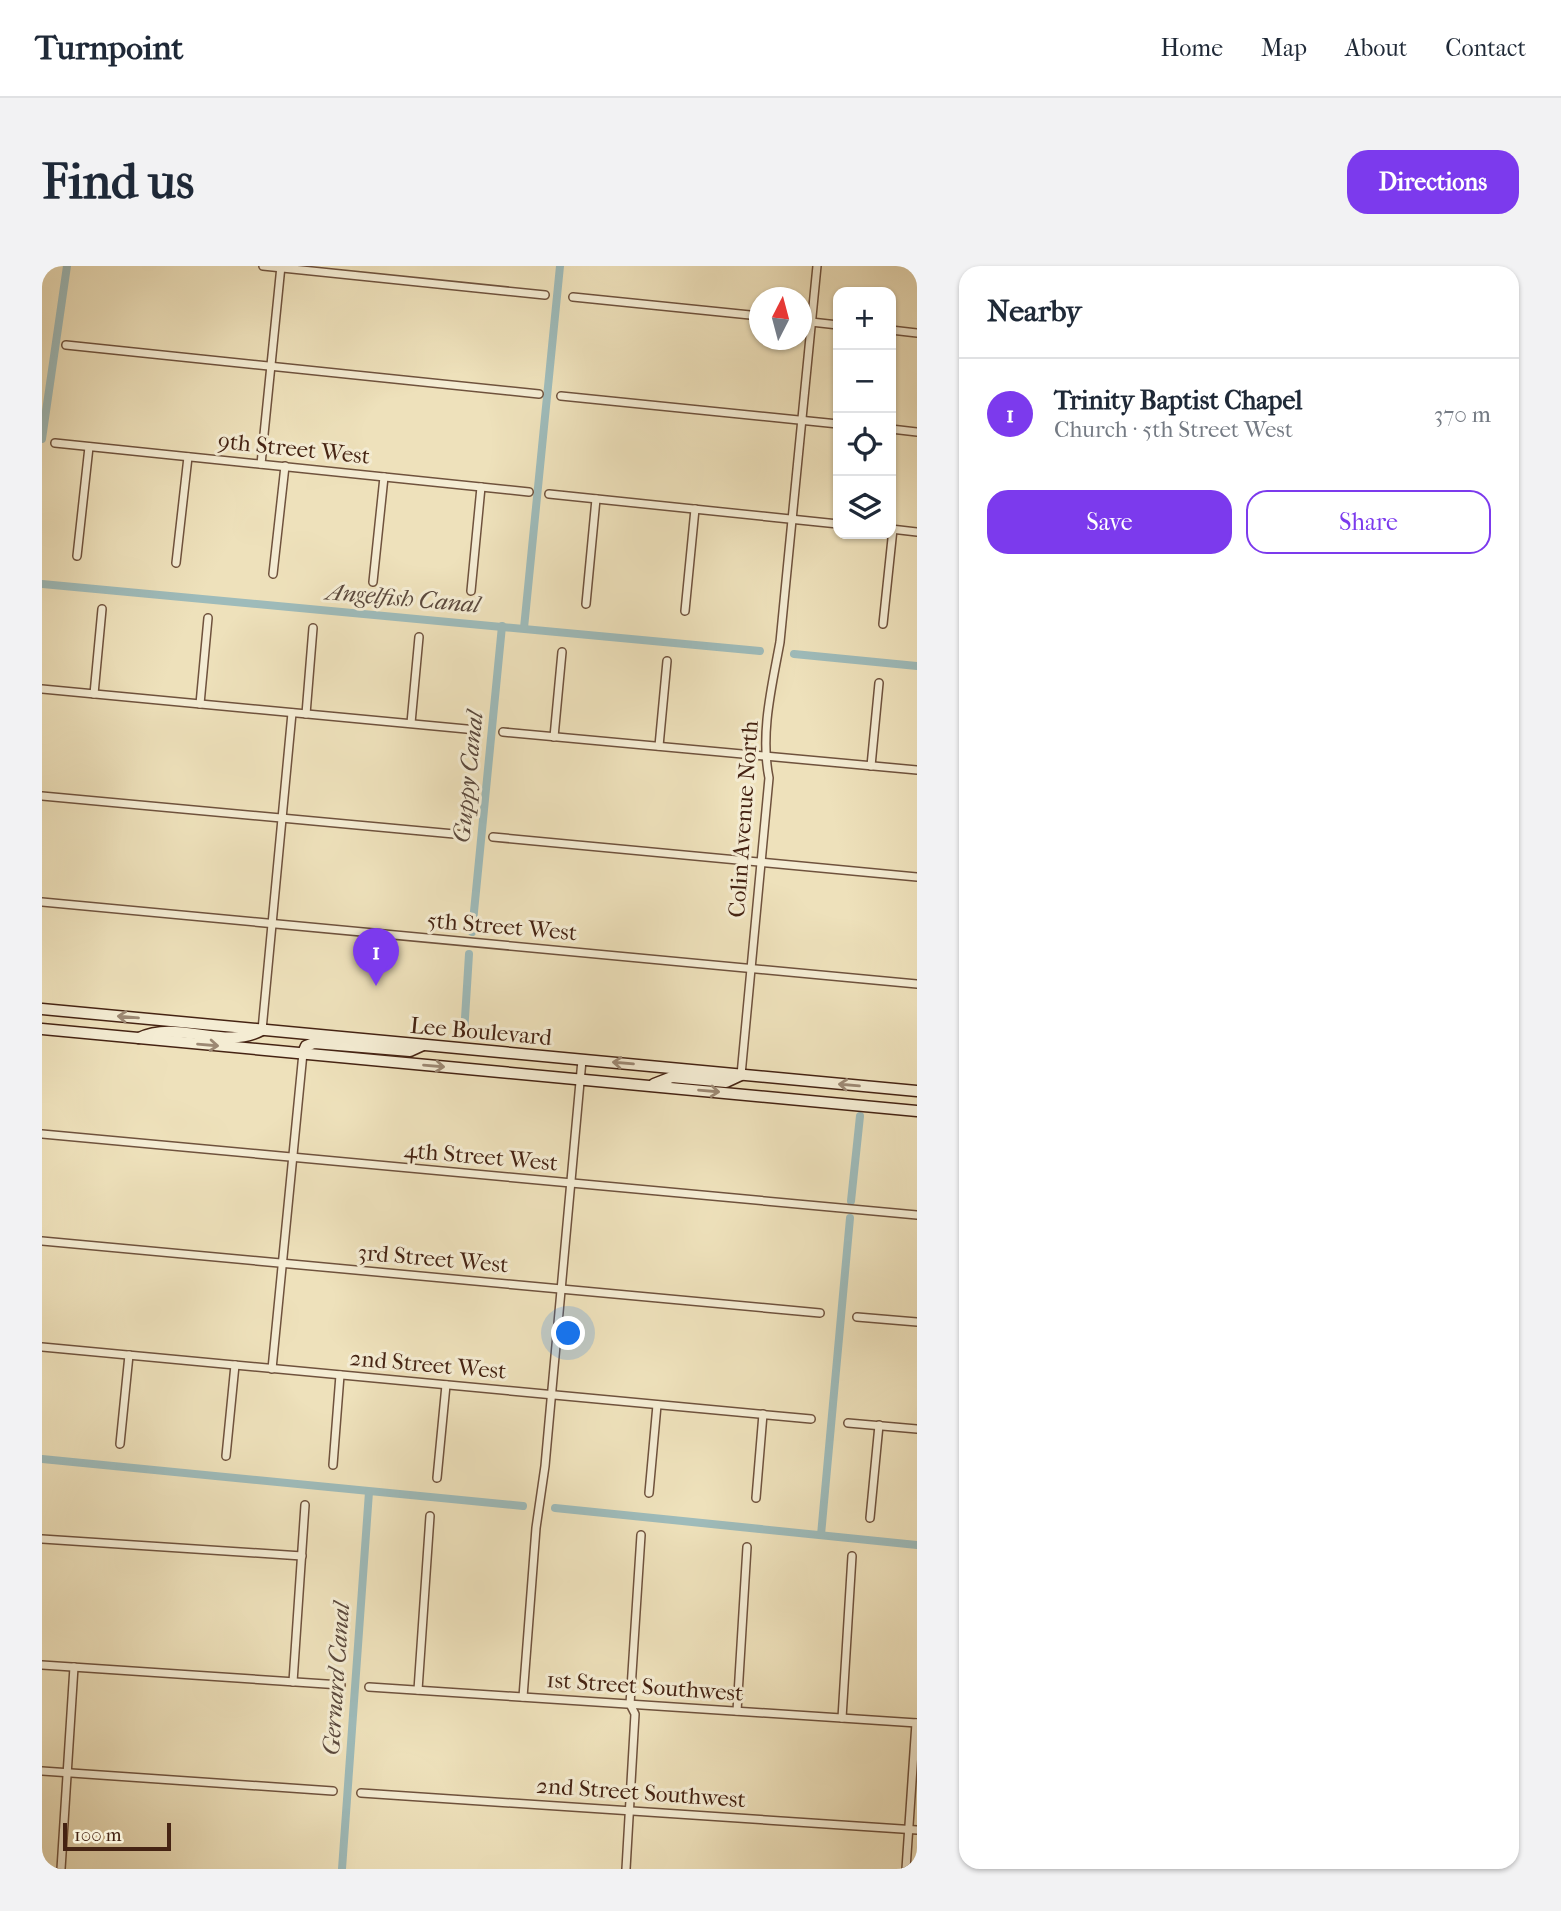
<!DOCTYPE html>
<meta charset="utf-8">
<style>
:root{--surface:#fff;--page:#f2f2f3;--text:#1f2937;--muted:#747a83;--line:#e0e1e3;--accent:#7c3aed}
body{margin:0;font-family:"IM FELL French Canon",serif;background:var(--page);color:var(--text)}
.controls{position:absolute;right:21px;top:21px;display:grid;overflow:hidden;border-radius:14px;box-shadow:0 2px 5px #0004}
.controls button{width:63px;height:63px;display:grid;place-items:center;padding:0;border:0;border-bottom:2px solid var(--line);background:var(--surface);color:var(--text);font:35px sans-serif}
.compass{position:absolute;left:707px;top:21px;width:63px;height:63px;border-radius:50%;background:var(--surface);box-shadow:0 2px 5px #0004;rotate:6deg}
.scale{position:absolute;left:21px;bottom:18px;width:108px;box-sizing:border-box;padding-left:7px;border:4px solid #452313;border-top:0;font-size:19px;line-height:24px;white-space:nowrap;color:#452313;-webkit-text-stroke:5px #f4ecd3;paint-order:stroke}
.you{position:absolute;left:527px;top:1068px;width:24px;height:24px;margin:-18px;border:5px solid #fff;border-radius:50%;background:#1a73e8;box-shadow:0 0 0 10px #1a73e833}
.badge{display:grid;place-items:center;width:46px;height:46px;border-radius:50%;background:var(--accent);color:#fff;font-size:23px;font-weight:700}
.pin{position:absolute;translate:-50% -58px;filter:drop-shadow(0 2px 4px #0008)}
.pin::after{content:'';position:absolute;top:37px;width:24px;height:21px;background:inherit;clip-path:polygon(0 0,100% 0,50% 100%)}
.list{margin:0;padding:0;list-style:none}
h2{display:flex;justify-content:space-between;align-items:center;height:91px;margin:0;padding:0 28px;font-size:30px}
h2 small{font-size:23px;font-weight:400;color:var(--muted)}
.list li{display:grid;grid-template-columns:46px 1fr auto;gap:21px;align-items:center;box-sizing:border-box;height:112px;padding:0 28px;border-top:2px solid var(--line)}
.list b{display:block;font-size:26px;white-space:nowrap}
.list p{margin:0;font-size:23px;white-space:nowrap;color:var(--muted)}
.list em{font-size:23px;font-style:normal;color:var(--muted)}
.actions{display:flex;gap:14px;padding:21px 28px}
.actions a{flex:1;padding:16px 0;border:2px solid var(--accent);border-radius:21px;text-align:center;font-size:24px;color:var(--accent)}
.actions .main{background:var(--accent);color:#fff}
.icon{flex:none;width:38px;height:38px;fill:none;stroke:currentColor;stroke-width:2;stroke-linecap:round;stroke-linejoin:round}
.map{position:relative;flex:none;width:875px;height:1603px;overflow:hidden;border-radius:21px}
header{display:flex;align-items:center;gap:42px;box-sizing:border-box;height:98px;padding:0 35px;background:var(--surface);border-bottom:2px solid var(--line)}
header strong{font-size:33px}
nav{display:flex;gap:38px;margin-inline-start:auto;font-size:24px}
.intro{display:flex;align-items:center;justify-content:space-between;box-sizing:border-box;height:168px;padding:0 42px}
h1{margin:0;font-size:49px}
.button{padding:18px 32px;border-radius:21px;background:var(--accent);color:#fff;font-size:24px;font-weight:700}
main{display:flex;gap:42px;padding:0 42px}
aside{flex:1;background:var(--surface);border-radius:21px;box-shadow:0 2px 5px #0004}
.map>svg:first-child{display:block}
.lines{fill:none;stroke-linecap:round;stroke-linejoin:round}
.canal{stroke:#9ebbba;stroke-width:8}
.street-casing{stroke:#6f523d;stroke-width:10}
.secondary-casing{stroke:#452313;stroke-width:13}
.street{stroke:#f4ecd3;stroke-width:7}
.secondary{stroke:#f4ecd3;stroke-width:10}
.oneway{stroke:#9c8873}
.labels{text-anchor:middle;stroke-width:6;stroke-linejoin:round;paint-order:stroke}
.street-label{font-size:23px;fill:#452313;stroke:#f4ecd3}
.water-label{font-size:24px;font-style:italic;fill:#5b493d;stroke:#f4ecd3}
</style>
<header>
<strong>Turnpoint</strong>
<nav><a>Home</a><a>Map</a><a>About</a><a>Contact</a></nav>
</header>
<div class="intro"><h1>Find us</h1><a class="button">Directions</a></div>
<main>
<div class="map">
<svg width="875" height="1603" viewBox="0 0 875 1603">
<rect width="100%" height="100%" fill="#eee1bb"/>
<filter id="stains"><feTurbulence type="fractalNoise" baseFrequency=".00286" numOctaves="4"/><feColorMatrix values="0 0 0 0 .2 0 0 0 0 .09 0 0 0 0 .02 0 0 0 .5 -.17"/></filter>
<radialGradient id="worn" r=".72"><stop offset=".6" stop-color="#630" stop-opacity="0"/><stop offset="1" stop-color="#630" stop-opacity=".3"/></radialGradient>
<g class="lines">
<!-- canal -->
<g class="canal">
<path d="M0 173 25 0"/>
<path d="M0 318 718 385"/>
<path d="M482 362 518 0"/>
<path d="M752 388 875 400"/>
<path d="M430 666 460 360"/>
<path d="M422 768 427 688"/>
<path d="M809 935 818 850"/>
<path d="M0 1193 481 1240"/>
<path d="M513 1242 875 1279"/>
<path d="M779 1269 808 952"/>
<path d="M300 1603 327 1226"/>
</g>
<defs>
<g id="street">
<path d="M221 0 503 29"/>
<path d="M531 31 718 50"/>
<path d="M760 55 796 59"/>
<path d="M849 64 875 67"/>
<path d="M24 79 497 128"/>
<path d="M519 130 796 158"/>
<path d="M849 163 875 166"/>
<path d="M13 177 487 226"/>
<path d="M219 198 239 0"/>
<path d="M507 228 796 258"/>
<path d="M849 263 875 266"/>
<path d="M35 290 47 181"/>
<path d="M134 297 146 191"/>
<path d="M231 308 243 200"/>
<path d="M331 316 342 211"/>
<path d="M429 325 439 221"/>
<path d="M544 338 554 233"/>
<path d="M643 345 653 243"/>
<path d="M841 358 851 263"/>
<path d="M0 423 435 464"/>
<path d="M52 428 60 343"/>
<path d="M158 438 166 352"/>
<path d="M264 448 271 362"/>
<path d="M369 457 377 371"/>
<path d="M461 466 875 504"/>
<path d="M512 471 520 386"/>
<path d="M617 480 625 395"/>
<path d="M829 500 837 417"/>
<path d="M0 530 423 569"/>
<path d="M451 571 875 611"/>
<path d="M0 636 875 718"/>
<path d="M220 764 250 447"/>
<path d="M699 809 727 512C718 467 730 420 738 376L775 0"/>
<path d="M0 868 875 949"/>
<path d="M0 975 778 1047"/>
<path d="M815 1051 875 1056"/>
<path d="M0 1081 769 1153"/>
<path d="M230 1103 261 787"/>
<path d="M806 1157 875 1163"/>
<path d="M78 1178 87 1089"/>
<path d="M184 1190 193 1099"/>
<path d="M291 1199 298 1109"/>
<path d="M395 1212 404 1119"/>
<path d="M607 1227 615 1139"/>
<path d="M714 1232 721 1148"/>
<path d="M828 1252 837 1159"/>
<path d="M0 1273 260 1290"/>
<path d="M0 1399 299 1419"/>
<path d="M251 1416 263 1239"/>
<path d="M327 1421 875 1457"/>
<path d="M376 1424 388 1250"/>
<path d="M481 1431 494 1262 503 1200 540 794"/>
<path d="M695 1445 705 1281"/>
<path d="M800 1452 810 1290"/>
<path d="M0 1505 291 1525"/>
<path d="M319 1527 875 1564"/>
<path d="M19 1603 32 1401"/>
<path d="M584 1603 593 1448 588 1438 599 1269"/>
<path d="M864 1603 874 1457"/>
</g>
<g id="secondary">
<path d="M0 743 875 825"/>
<path d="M0 763 875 845"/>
<path d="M97 772C136 753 183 785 220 764"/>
<path d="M261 787 264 780 272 777 368 785 381 779"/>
<path d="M612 818 630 811 684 816 699 809"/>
</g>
</defs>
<!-- street casing -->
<use href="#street" class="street-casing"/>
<!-- secondary casing -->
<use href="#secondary" class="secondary-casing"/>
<!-- street -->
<use href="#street" class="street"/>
<!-- secondary -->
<use href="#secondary" class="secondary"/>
</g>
<!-- one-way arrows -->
<defs><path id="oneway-shaft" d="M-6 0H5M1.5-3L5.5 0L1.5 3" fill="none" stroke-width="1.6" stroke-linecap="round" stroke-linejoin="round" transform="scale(1.75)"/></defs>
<g class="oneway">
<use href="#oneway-shaft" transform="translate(86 751) rotate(-175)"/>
<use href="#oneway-shaft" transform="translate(166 779) rotate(5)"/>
<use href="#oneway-shaft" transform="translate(581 797) rotate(-175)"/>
<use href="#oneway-shaft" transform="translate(392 800) rotate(5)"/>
<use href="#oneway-shaft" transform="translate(807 819) rotate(-175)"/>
<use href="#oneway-shaft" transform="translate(667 825) rotate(5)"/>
</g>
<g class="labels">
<!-- street labels -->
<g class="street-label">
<text transform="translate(252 182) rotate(6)" y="8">9th Street West</text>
<text transform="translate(701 553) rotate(-86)" y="8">Colin Avenue North</text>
<text transform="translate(460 660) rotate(5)" y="8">5th Street West</text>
<text transform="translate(439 765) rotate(5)" y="8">Lee Boulevard</text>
<text transform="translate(439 890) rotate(5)" y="8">4th Street West</text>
<text transform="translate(391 992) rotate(5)" y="8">3rd Street West</text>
<text transform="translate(386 1098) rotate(5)" y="8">2nd Street West</text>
<text transform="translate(603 1420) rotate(4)" y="8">1st Street Southwest</text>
<text transform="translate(599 1526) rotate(4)" y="8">2nd Street Southwest</text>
</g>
<!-- water labels -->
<g class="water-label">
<text transform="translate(361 332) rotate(5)" y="8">Angelfish Canal</text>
<text transform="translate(426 511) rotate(-84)" y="8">Guppy Canal</text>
<text transform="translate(294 1413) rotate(-86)" y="8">Gernard Canal</text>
</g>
</g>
<rect width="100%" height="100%" filter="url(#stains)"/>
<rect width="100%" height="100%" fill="url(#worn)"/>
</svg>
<div class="controls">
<button>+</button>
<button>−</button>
<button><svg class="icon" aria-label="locate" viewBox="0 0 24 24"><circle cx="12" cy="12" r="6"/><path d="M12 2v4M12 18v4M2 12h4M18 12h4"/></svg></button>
<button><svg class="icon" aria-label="layers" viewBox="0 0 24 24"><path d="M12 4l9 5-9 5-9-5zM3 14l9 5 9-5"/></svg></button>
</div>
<svg class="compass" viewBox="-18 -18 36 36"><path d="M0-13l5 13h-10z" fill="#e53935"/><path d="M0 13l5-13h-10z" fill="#747a83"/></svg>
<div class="scale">100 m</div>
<div class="you"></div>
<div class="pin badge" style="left:334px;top:720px">1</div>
</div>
<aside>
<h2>Nearby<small></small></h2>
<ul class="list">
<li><span class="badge">1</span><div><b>Trinity Baptist Chapel</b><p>Church · 5th Street West</p></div><em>370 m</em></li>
</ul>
<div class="actions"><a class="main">Save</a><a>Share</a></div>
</aside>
</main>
